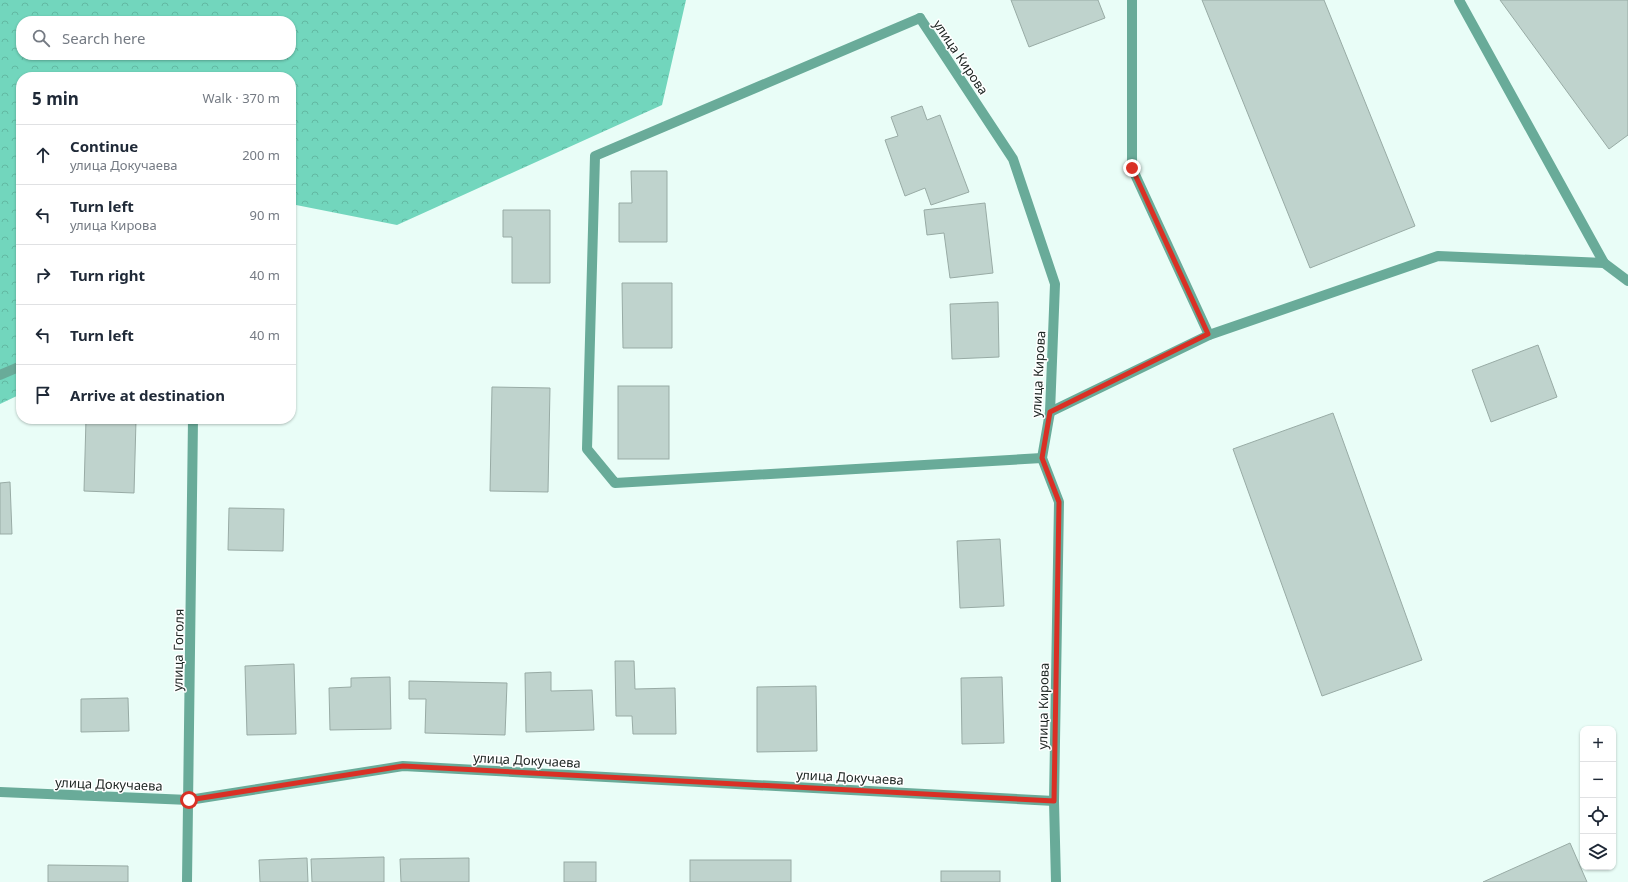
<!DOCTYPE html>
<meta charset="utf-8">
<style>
:root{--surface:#fff;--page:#f2f2f3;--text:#1f2937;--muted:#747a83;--line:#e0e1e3}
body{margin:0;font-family:"Noto Sans",sans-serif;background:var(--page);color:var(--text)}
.controls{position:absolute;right:12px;bottom:12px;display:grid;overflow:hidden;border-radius:8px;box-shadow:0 1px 3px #0004}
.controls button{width:36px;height:36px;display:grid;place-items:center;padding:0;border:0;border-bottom:1px solid var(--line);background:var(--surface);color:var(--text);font:20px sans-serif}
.stop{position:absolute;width:12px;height:12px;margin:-9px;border:3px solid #d93025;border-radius:50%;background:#fff}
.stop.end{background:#d93025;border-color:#fff;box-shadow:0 1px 4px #0008}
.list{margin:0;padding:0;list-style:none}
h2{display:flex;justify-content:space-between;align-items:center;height:52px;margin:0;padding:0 16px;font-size:17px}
h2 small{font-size:13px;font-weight:400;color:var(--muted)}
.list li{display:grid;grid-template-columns:26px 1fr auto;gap:12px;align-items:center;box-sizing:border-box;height:60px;padding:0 16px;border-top:1px solid var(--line)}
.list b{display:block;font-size:15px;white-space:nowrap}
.list p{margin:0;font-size:13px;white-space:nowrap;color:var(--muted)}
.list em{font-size:13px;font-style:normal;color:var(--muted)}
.icon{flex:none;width:22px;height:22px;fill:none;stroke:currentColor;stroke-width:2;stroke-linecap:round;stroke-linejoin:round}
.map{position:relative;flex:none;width:1628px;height:882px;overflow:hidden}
.search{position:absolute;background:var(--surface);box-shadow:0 1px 3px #0004;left:16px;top:16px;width:280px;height:44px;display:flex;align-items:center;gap:10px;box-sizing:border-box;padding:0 14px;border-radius:16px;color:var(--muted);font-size:15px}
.panel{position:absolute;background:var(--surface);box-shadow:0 1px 3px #0004;left:16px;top:72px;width:280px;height:352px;border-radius:16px}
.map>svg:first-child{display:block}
.forest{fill:url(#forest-crowns);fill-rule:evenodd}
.building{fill:#bfd3cd;stroke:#98aba5}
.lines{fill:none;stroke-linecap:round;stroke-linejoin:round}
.lane{stroke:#69ab99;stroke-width:10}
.street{stroke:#69ab99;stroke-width:10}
.route{stroke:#d93025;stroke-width:5}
.labels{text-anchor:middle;stroke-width:3;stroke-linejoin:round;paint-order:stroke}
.street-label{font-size:13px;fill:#202825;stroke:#fff}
</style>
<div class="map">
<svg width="1628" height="882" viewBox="0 0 1628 882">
<defs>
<pattern id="forest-crowns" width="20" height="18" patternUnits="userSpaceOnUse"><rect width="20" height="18" fill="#72d6bd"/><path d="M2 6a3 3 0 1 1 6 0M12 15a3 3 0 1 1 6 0" fill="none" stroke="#62b8a2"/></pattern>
</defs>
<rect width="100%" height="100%" fill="#e9fdf7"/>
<!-- forest -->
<path class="forest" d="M0 0H686L662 105 397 225 291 204V77H21V394L0 404ZM21 21H291V55H21Z"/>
<!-- building -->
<g class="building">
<path d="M1011 0H1098L1105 18 1029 47Z"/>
<path d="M1202 0H1324L1415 226 1310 268Z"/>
<path d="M1500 0H1628V135L1609 149Z"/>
<path d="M922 106 927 120 940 115 969 192 931 205 925 188 905 196 885 140 898 136 891 117Z"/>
<path d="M631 171H667V242H619V203H632Z"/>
<path d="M985 203 993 273 950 278 944 233 927 235 924 210Z"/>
<path d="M503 210H550V283H512V237H503Z"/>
<path d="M622 283H672V348H623Z"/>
<path d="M998 302 999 357 952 359 950 304Z"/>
<path d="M1538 345 1557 397 1491 422 1472 370Z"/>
<rect x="618" y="386" width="51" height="73"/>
<path d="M492 387 550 388 548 492 490 491Z"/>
<path d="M1333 413 1422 660 1322 696 1233 449Z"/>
<path d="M86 419 136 420 134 493 84 491Z"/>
<rect x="229" y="419" width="53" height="3"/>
<path d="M10 482 12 534H0V483Z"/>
<path d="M229 508 284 509 283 551 228 550Z"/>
<path d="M1000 539 1004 606 960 608 957 541Z"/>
<path d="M615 661H634L635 689 675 688 676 734H633L632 716H616Z"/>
<path d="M294 664 296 734 247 735 245 666Z"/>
<path d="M551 672V691L592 690 594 730 526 732 525 673Z"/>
<path d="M390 677 391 729 330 730 329 688 351 687V678Z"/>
<path d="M1002 677 1004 743 962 744 961 678Z"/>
<path d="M409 681 507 683 505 735 425 733 426 699H409Z"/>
<path d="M816 686 817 751 757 752V687Z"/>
<path d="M128 698 129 731 81 732V699Z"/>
<path d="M1570 843 1587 882H1483Z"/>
<path d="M384 857V882H312L311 859Z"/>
<path d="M307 858 308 882H260L259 860Z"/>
<path d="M469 858V882H401L400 859Z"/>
<rect x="690" y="860" width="101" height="22"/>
<rect x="564" y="862" width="32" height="20"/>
<path d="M48 865 128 866V882H48Z"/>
<rect x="941" y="871" width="59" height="11"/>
</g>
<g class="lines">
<!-- lane -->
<g class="lane">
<path d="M1132 0V168L1209 335"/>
<path d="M1459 0 1604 263"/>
<path d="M920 18 595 156 587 449 615 483 1042 458"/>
<path d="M0 375 21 366"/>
<path d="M1050 412 1209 335 1438 256 1604 263 1628 281"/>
</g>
<!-- street -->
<g class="street">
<path d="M920 18 1013 159 1055 284 1050 412 1042 458 1059 502 1054 801 1056 882"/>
<path d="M0 792 189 800 403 766 1054 801"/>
<path d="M187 882 193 419"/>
</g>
</g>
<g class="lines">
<!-- route -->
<path class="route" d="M189 800 403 766 1054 801 1059 502 1042 458 1050 412 1208 334 1132 168"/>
</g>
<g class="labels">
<!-- street labels -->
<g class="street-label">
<text transform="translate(961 57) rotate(56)" y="5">улица Кирова</text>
<text transform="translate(1038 374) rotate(-87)" y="5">улица Кирова</text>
<text transform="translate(178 650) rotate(-89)" y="5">улица Гоголя</text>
<text transform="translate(1043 706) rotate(-89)" y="5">улица Кирова</text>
<text transform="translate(527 760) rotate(3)" y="5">улица Докучаева</text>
<text transform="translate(850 777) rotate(3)" y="5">улица Докучаева</text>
<text transform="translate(109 784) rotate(2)" y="5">улица Докучаева</text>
</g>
</g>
</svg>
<div class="controls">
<button>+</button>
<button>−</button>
<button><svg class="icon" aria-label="locate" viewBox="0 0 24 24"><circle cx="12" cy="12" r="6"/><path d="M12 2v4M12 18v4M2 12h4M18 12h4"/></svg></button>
<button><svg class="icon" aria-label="layers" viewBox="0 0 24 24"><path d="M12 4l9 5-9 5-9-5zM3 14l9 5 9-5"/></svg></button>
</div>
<div class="stop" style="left:189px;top:800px"></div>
<div class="stop end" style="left:1132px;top:168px"></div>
<div class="search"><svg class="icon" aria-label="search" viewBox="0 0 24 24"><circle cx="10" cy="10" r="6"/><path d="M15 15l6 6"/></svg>Search here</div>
<section class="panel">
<h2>5 min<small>Walk · 370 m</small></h2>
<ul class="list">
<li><svg class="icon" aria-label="ahead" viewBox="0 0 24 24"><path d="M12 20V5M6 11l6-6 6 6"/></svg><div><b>Continue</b><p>улица Докучаева</p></div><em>200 m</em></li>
<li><svg class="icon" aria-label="left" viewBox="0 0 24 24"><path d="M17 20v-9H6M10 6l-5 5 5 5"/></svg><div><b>Turn left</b><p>улица Кирова</p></div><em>90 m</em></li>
<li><svg class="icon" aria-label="right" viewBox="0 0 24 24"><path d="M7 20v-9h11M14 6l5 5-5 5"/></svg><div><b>Turn right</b></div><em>40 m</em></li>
<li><svg class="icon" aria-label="left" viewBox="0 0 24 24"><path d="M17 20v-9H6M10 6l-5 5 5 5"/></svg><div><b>Turn left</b></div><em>40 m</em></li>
<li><svg class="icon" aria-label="arrive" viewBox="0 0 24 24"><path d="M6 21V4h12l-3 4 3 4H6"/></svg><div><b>Arrive at destination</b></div></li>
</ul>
</section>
</div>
